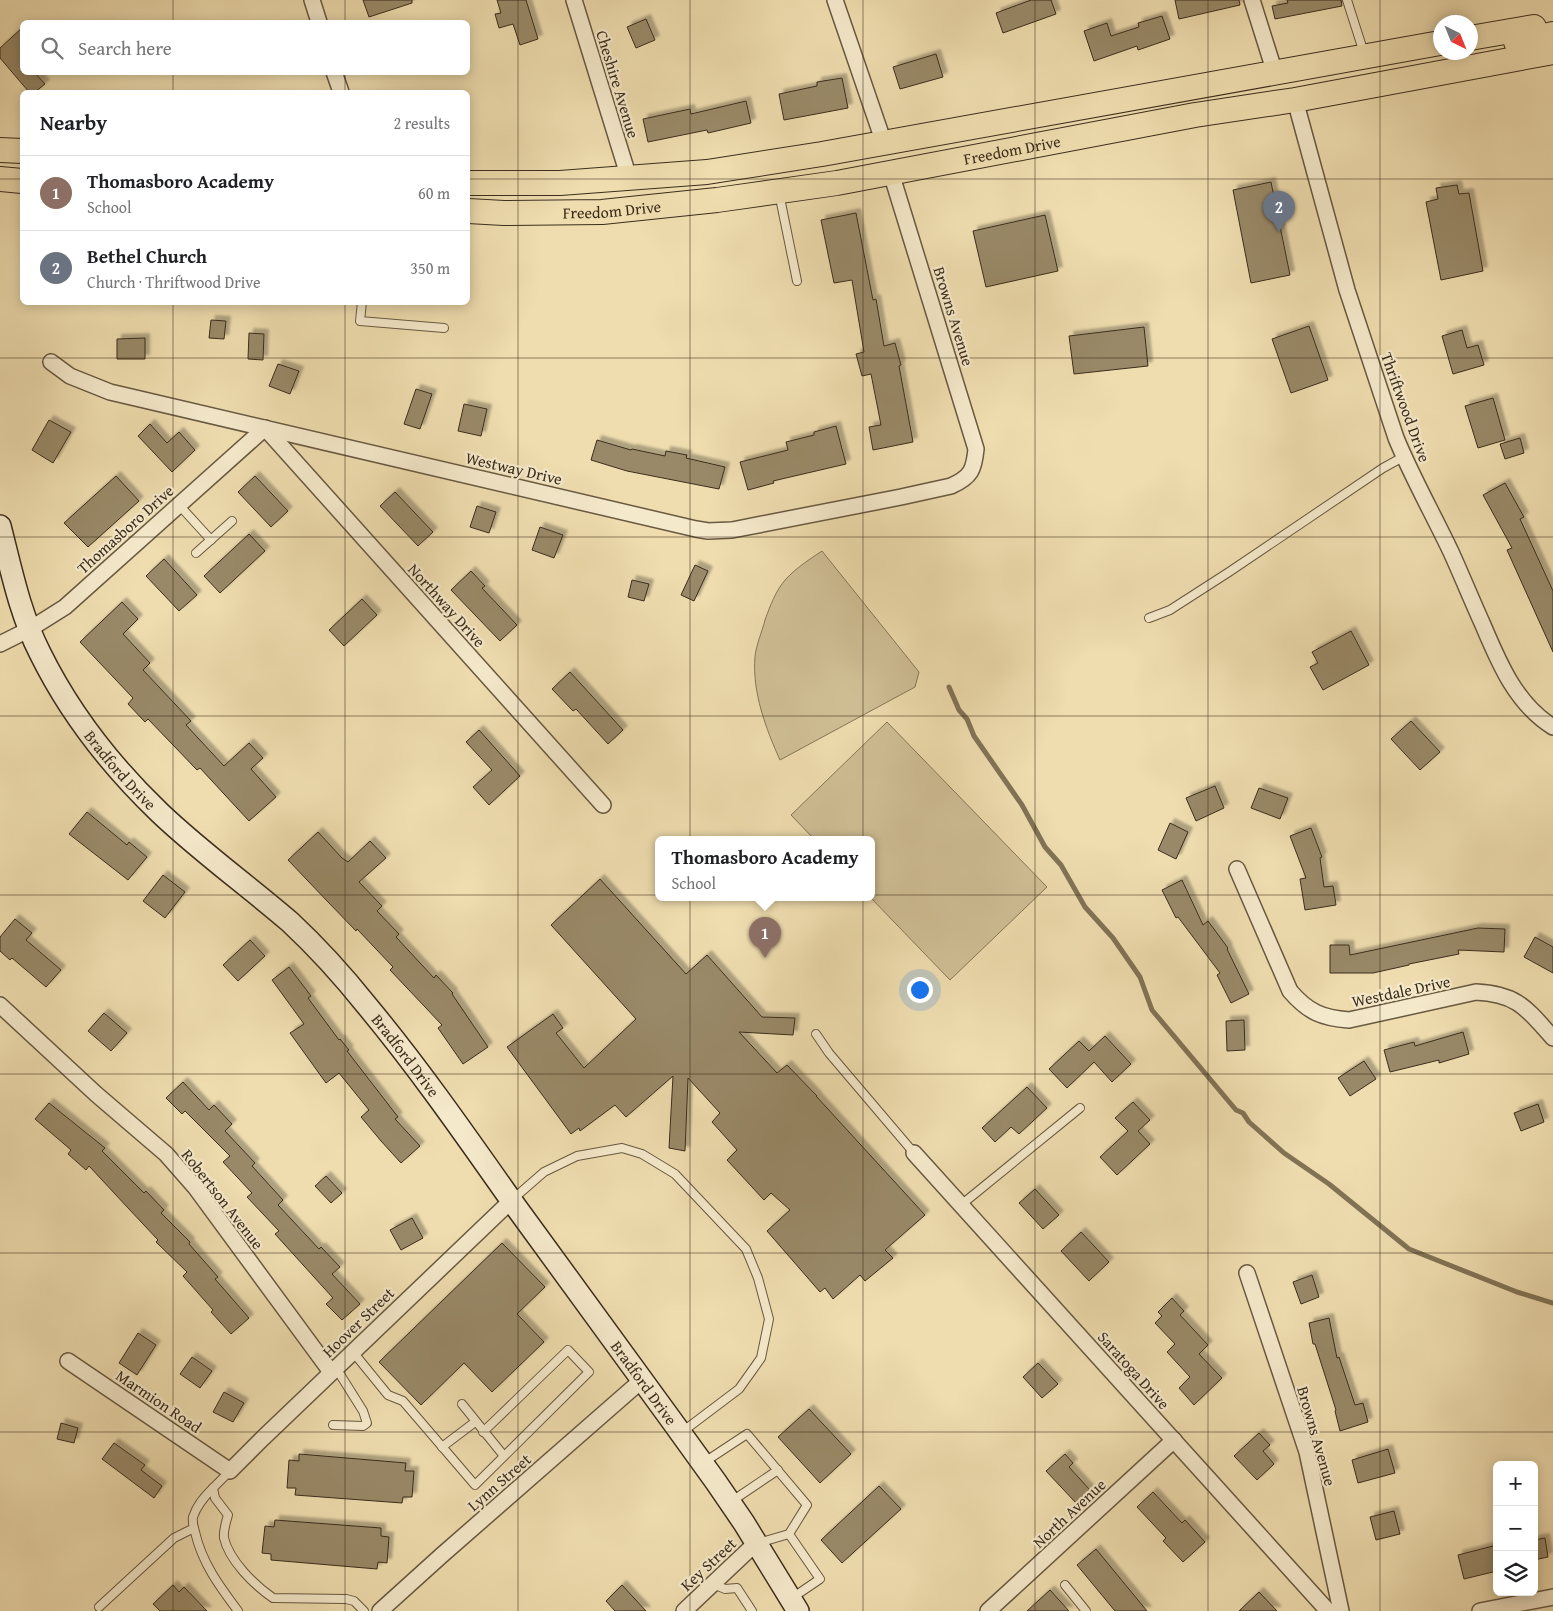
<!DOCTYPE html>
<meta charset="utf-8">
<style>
:root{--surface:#fff;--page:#f6f6f6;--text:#202124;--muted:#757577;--line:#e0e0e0;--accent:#1a73e8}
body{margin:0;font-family:"Gentium Book Plus",serif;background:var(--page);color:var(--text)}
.controls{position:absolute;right:15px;bottom:15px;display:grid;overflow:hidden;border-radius:8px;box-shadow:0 2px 12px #0003}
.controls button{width:45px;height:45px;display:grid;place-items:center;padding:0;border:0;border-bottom:1px solid var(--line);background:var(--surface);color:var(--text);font:25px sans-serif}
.compass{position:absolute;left:1433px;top:15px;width:45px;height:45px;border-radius:50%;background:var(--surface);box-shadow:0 2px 12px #0003;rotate:137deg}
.you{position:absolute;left:919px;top:989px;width:18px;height:18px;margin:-12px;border:4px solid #fff;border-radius:50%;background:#1a73e8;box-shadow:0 0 0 8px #1a73e833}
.badge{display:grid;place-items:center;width:32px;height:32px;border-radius:50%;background:var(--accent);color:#fff;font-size:16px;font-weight:700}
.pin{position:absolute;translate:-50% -41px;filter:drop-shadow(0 1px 2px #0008)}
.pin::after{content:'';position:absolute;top:26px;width:18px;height:15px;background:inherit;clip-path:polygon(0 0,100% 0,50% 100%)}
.popup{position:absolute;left:655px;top:836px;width:220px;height:65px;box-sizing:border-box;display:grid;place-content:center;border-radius:8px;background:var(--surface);filter:drop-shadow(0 1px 4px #0005);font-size:16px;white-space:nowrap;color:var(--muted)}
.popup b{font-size:19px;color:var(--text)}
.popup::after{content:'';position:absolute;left:50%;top:100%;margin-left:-10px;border:10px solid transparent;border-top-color:var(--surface)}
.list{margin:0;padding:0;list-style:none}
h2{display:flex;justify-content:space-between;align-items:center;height:65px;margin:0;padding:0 20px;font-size:21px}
h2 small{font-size:16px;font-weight:400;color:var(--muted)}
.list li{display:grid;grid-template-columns:32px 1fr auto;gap:15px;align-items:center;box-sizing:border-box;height:75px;padding:0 20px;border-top:1px solid var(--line)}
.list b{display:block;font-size:19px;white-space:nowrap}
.list p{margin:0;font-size:16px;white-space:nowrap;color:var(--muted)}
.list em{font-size:16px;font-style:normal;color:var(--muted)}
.icon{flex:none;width:28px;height:28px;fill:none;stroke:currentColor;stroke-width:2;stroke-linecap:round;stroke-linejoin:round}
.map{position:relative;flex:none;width:1553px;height:1611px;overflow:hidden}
.search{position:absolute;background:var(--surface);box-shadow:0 2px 12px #0003;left:20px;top:20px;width:450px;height:55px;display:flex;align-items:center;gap:12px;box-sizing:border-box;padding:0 18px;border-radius:8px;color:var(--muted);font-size:19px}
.panel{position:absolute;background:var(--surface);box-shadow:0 2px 12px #0003;left:20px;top:90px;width:450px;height:215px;border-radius:8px}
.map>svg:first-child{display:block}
.park{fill:#d0bf96;stroke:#867659}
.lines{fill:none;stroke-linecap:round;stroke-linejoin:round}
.stream{stroke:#827356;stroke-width:5}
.building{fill:#998968;stroke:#3b2d1c;filter:url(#shadow)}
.lane-casing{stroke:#685941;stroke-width:10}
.street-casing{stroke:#685941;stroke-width:18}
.secondary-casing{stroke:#3b2d1c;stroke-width:24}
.primary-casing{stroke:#3b2d1c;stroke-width:26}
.lane{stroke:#f5e9cb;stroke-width:8}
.street{stroke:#f5e9cb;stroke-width:15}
.secondary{stroke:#f5e9cb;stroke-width:21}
.primary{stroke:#efddaf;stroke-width:24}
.grid{fill:none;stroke:#3b2d1c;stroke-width:1;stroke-opacity:0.55}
.labels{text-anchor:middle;stroke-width:4.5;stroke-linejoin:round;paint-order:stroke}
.street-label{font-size:16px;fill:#3b2d1c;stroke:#f5e9cb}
</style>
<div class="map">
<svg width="1553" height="1611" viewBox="0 0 1553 1611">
<defs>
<filter id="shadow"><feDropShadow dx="4.5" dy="-4.5" stdDeviation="1" flood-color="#0004"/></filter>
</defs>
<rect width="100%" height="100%" fill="#efddaf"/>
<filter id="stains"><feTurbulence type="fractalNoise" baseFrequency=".004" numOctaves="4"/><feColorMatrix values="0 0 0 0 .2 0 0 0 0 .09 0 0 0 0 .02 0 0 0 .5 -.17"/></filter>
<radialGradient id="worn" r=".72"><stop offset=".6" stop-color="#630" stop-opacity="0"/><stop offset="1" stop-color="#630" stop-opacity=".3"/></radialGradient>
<!-- park -->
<g class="park">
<path d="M822 551 919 672 915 687 780 760C766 729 752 692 755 657 756 645 762 632 765 620 770 606 776 590 786 579 796 568 810 559 822 551Z"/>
<path d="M887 722 1047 887 950 980 870 897H871V839H814L791 815Z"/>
</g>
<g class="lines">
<!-- stream -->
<path class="stream" d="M949 687 959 710 967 719 974 736 1022 805 1045 847 1061 865 1085 907 1113 938 1140 977 1152 1010 1236 1110 1243 1113 1249 1122 1284 1153 1329 1184 1409 1249 1517 1292 1553 1303"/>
</g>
<!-- building -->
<g class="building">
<path d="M363 0H412V3L369 17Z"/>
<path d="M497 0H526L538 39 520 45 513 24 499 28 495 14 501 13Z"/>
<path d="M1031 0H1051L1056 14 1003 33 996 13Z"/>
<path d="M1175 0H1239L1240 5 1179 19Z"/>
<path d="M1287 0H1341L1342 6 1275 19 1272 6 1288 3Z"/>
<path d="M1162 16 1170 39 1138 50 1137 46 1094 61 1084 31 1107 23 1111 36 1139 27 1138 23Z"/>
<path d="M646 19 655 40 636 48 627 27Z"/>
<path d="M22 28V72H34L45 84 35 92H29L0 58V48Z"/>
<path d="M936 54 943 77 900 89 893 67Z"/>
<path d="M842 78 848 108 784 120 779 94 817 86V82Z"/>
<path d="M746 101 751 123 708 133 707 130 648 142 643 119 690 109 691 114Z"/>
<path d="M1271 182 1290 275 1251 283 1233 190Z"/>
<path d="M1457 185 1459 194 1469 193 1483 271 1441 280 1426 202 1438 199 1436 188Z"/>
<path d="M856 213 873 300 876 299 884 346 895 343 901 365 899 366 913 442 873 450 869 427 881 425 871 374 862 376 856 354 864 352 852 280 834 283 821 220Z"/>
<path d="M1045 215 1058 271 986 287 973 231Z"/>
<path d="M211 320 226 321 224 339 209 338Z"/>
<path d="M1309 326 1328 380 1291 393 1272 339Z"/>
<path d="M1144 327 1148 366 1074 374 1069 336Z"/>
<path d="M1462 330 1467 348 1478 345 1484 365 1453 374 1442 336Z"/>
<path d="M249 333 264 334 263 360 248 359Z"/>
<path d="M145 338V359H117V339Z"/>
<path d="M278 364 299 371 290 394 269 386Z"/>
<path d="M416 389 432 394 420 429 404 424Z"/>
<path d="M1493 398 1505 440 1478 448 1465 406Z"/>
<path d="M464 404 487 409 481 436 458 431Z"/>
<path d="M49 420 71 432 53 463 32 450Z"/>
<path d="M150 424 167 443 179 432 195 450 172 472 138 436Z"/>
<path d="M836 426 846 464 773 481 774 483 748 490 740 462 788 450 786 442 814 435V432Z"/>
<path d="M1520 438 1524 453 1505 459 1500 444Z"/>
<path d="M597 440 631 450 632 449 665 456 666 451 687 455 686 458 725 467 719 489 627 471 591 460Z"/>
<path d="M116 476 139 501 88 547 64 523Z"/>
<path d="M255 476 288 511 271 527 238 492Z"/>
<path d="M1505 483 1524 517 1520 519 1553 591V652L1507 550 1512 548 1483 495Z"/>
<path d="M395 492 433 532 418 546 380 506Z"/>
<path d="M477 506 496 512 489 533 470 527Z"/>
<path d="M540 527 563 535 554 558 532 550Z"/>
<path d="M249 534 265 551 220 593 204 576Z"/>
<path d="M164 559 197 595 179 611 146 576Z"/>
<path d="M695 565 708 571 694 601 681 595Z"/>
<path d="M471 571 485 586 482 588 517 625 500 641 451 590Z"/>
<path d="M632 580 649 584 644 601 628 597Z"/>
<path d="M362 599 377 615 344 646 329 630Z"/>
<path d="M122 602 138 619 123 634 150 663 143 670 191 721 186 725 224 766 249 743 263 758 251 769 276 797 249 821 200 768 197 770 148 719 145 722 128 704 133 698 80 642Z"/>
<path d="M1351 631 1369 665 1323 690 1310 667 1318 663 1312 652Z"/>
<path d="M570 672 623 730 608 744 576 709 573 711 552 689Z"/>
<path d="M1411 721 1440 752 1420 770 1391 739Z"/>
<path d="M479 730 520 776 489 805 473 787 492 770 466 742Z"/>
<path d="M1215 786 1224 808 1196 821 1186 798Z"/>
<path d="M1259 788 1288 798 1280 819 1251 808Z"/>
<path d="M87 812 127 845 129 842 147 857 128 880 69 834Z"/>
<path d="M1170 823 1188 832 1176 859 1158 850Z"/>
<path d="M1311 828 1322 857 1320 858 1324 887 1333 886 1336 905 1305 910 1300 879 1306 878 1290 836Z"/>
<path d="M318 832 342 858 348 862 370 841 386 858 359 882 382 906 377 911 399 934 396 937 434 978 436 975 453 993 452 994 488 1047 463 1064 438 1028 442 1025 390 970 393 967 357 929 356 931 328 902 288 860Z"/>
<path d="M163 875 185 892 165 918 143 901Z"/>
<path d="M600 879 686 974 707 955 762 1017 795 1018 793 1035 739 1032 777 1073 787 1065 817 1096H816L925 1215 885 1250 893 1258 865 1281 860 1275 833 1299 825 1288 820 1292 767 1231 790 1210 771 1193 764 1200 727 1160 737 1150 712 1122 720 1113 688 1078 685 1151 669 1148 673 1076 626 1117 615 1105 580 1131 579 1128 571 1134 507 1047 553 1014 563 1028 556 1033 584 1068 636 1019 551 925Z"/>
<path d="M1182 880 1203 925 1208 921 1228 948 1227 949 1249 994 1231 1003 1217 975 1220 973 1178 917 1176 918 1162 890Z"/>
<path d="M15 919 32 933 26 940 61 970 46 987 12 958 10 960 0 951V937Z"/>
<path d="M1478 928 1505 929 1504 952 1458 950 1459 954 1409 964V965L1373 973H1330V945H1349L1350 955Z"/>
<path d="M1535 937 1553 947V973L1524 957Z"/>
<path d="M250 940 265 956 238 981 223 965Z"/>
<path d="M289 967 311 996 308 998 339 1040 340 1039 349 1050 347 1051 398 1117 395 1119 420 1146 401 1163 381 1141 361 1117 369 1110 339 1073 326 1083 290 1033 304 1024 272 980Z"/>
<path d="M104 1013 127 1033 111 1051 88 1031Z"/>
<path d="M1244 1020 1245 1050 1227 1051 1226 1021Z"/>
<path d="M1463 1032 1469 1054 1439 1063V1060L1390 1072 1384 1050 1414 1042 1415 1046Z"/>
<path d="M1105 1036 1131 1064 1112 1082 1094 1062 1067 1088 1049 1069 1079 1041 1089 1051Z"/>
<path d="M1364 1061 1376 1079 1350 1096 1338 1078Z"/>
<path d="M183 1082 209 1110 214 1105 232 1124 225 1131 255 1163 252 1166 283 1200 278 1205 319 1249 321 1247 340 1267 332 1274 360 1304 342 1320 326 1304 333 1298 275 1234 279 1231 247 1197 252 1193 223 1162 230 1156 185 1111 182 1114 166 1098Z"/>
<path d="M1027 1087 1047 1108 1019 1134 1011 1127 995 1142 982 1128Z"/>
<path d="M1133 1102 1150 1120 1138 1131 1150 1144 1117 1175 1100 1157 1128 1131 1115 1118Z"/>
<path d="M49 1103 105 1148 102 1151 144 1193 146 1191 164 1210 161 1213 190 1242 189 1244 218 1277 215 1279 249 1318 231 1334 211 1312 213 1310 183 1276 187 1272 156 1242 158 1240 128 1208 89 1166 86 1170 68 1154 71 1150 35 1119Z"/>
<path d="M1538 1104 1544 1122 1521 1131 1514 1113Z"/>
<path d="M326 1176 342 1193 331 1203 315 1186Z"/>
<path d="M1035 1189 1059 1215 1043 1229 1019 1203Z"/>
<path d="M412 1218 423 1238 401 1250 390 1230Z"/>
<path d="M1081 1232 1109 1262 1089 1281 1061 1251Z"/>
<path d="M502 1243 545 1287 517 1314 544 1342 492 1392 464 1363 421 1405 379 1362Z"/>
<path d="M1312 1275 1319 1297 1301 1304 1293 1282Z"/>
<path d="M1172 1298 1184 1311 1180 1315 1208 1345 1199 1354 1222 1378 1194 1405 1179 1388 1190 1377 1167 1352 1175 1344 1155 1323 1162 1316 1158 1312Z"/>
<path d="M1329 1318 1337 1358 1339 1357 1355 1405 1363 1403 1368 1422 1340 1431 1335 1411 1336 1410 1315 1344H1313L1309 1323Z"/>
<path d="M138 1333 156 1345 137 1375 119 1363Z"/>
<path d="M192 1357 212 1371 200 1388 180 1374Z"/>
<path d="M1038 1363 1058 1384 1042 1398 1023 1377Z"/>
<path d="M224 1392 244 1403 233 1422 213 1412Z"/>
<path d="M809 1409 851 1454 820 1483 778 1437Z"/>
<path d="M61 1423 78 1428 74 1443 57 1439Z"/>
<path d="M1259 1433 1270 1445 1263 1451 1274 1464 1257 1480 1234 1456Z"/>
<path d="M114 1443 145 1465 141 1470 162 1486 154 1498 102 1459Z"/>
<path d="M1388 1449 1395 1473 1358 1483 1352 1460Z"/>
<path d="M299 1454 406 1463 405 1471H414L412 1497H403L402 1503 295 1495 296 1488H287L289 1460 299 1461Z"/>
<path d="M1065 1454 1073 1463 1069 1467 1090 1490 1076 1503 1046 1471Z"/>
<path d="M879 1486 901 1509 842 1563 821 1540Z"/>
<path d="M1153 1492 1182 1523 1185 1520 1205 1542 1183 1562 1163 1541 1166 1538 1137 1507Z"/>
<path d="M1394 1511 1400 1534 1376 1540 1370 1517Z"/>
<path d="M275 1520 381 1528V1536L389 1537 387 1563 378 1562 377 1569 271 1560V1554L262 1553 265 1526 274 1527Z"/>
<path d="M1545 1538 1548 1557 1534 1560V1540Z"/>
<path d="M1497 1545V1571L1464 1579 1458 1555Z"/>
<path d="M1096 1549 1147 1611H1115L1077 1565Z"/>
<path d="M173 1585 179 1592 184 1587 207 1611H160L153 1604Z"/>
<path d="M622 1585 646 1611H615L606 1601Z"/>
<path d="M1050 1590 1069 1611H1027Z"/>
<path d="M1259 1592 1277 1611H1239Z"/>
</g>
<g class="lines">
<defs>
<g id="lane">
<path d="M1347 0 1364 53"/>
<path d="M779 193 797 281"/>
<path d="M362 302 360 321 444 328"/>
<path d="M179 505 211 540"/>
<path d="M196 553 232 521"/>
<path d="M1149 618 1170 610 1229 572 1383 468 1403 457"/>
<path d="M816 1034 829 1053 914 1153"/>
<path d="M513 1199 544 1172 577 1156 622 1148 642 1154 675 1174 746 1249 758 1278 769 1319 761 1358 739 1389 682 1432"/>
<path d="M961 1205 1080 1108"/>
<path d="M353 1352 388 1395 403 1401 475 1485 589 1372 568 1350 483 1432"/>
<path d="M462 1404 504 1456"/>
<path d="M333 1425 363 1426 367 1423 363 1411 336 1368"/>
<path d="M442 1447 475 1422"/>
<path d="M703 1463 747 1434 807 1505 789 1534"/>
<path d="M230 1471 213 1488 215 1498 228 1515C226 1522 223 1531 224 1538 229 1560 254 1585 273 1598L346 1599 354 1601 364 1611"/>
<path d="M213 1488C204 1497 197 1505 193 1517 192 1522 194 1528 195 1532 202 1563 220 1587 238 1611"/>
<path d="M732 1501 778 1470"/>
<path d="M758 1543 789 1534 820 1579 792 1598"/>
<path d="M713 1584 725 1589 737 1588 752 1611"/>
<path d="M1065 1585 1086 1611"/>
<path d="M99 1607 174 1538 194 1528"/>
</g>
<g id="street">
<path d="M312 0 319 22"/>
<path d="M574 0 629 178"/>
<path d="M835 0 884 143"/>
<path d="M1252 0 1275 73"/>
<path d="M334 72 341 92"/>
<path d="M1295 100 1347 290 1396 438C1412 477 1433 514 1451 552 1462 576 1472 601 1483 625 1499 663 1516 704 1553 727"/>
<path d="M51 362 70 376 110 392 696 529 708 531 732 530 901 497 951 486C971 477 974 470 976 449L891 173"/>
<path d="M0 644 30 629 65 607 265 428 603 805"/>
<path d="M1237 869 1290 991C1308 1012 1322 1018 1349 1020L1476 992C1518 994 1527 1009 1553 1038"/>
<path d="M0 1005 96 1094 166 1154 195 1187 331 1372"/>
<path d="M914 1153 1328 1611"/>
<path d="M1247 1273 1307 1452 1341 1611"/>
<path d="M68 1361 230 1471 263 1438 512 1200"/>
<path d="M380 1611 442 1555 642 1380"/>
<path d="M684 1611 756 1543"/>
<path d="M988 1611 1174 1440"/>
<path d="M1480 1611 1553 1597"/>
</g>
<g id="secondary">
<path id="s1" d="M0 526C11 569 20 614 40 653 70 714 111 766 160 813 201 852 247 885 290 922 318 948 344 977 368 1007 421 1071 468 1139 516 1207 583 1299 650 1390 716 1482L744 1523 798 1611"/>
</g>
<g id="primary">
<path d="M1470 38 1534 27"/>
<path d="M1516 42 1553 34"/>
<path d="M0 150 22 151"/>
<path d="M0 179 22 181"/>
<path d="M468 183H560L707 172 822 154 1440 43"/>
<path id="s2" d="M468 211 504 213 602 212 717 200 837 183 1195 115 1295 100 1553 52"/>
</g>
</defs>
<!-- lane casing -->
<use href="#lane" class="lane-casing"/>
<!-- street casing -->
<use href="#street" class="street-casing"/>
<!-- secondary casing -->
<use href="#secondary" class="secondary-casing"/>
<!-- primary casing -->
<use href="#primary" class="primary-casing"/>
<!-- lane -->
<use href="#lane" class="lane"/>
<!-- street -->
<use href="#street" class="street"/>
<!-- secondary -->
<use href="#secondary" class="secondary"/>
<!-- primary -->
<use href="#primary" class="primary"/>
</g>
<!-- grid -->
<path class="grid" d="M173 0V22M345 0V22M518 0V1611M690 0V1611M863 0V1611M1035 0V1611M1208 0V1611M1380 0V1611M173 72V92M345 72V92M0 179H22M468 179H1553M173 302V1611M345 302V1611M0 358H1553M0 537H1553M0 716H1553M0 895H1553M0 1074H1553M0 1253H1553M0 1432H1553"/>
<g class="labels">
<!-- street labels -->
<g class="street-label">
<text transform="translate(618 84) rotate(73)" y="6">Cheshire Avenue</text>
<text dy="6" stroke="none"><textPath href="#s2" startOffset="549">Freedom Drive</textPath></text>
<text dy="6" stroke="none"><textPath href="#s2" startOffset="144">Freedom Drive</textPath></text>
<text transform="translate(954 316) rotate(73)" y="6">Browns Avenue</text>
<text transform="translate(1406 407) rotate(70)" y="6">Thriftwood Drive</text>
<text transform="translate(514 468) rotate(13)" y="6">Westway Drive</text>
<text transform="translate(125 529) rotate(-42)" y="6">Thomasboro Drive</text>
<text transform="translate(447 605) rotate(48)" y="6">Northway Drive</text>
<text dy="6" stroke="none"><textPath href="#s1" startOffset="276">Bradford Drive</textPath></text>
<text transform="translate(1401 991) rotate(-12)" y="6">Westdale Drive</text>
<text dy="6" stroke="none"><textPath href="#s1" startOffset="681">Bradford Drive</textPath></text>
<text transform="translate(223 1199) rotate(52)" y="6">Robertson Avenue</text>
<text transform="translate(358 1322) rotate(-44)" y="6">Hoover Street</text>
<text transform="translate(1134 1370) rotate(48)" y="6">Saratoga Drive</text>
<text dy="6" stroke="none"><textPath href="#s1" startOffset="1086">Bradford Drive</textPath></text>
<text transform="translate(159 1401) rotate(34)" y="6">Marmion Road</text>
<text transform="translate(1317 1436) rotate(74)" y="6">Browns Avenue</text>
<text transform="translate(499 1482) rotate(-41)" y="6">Lynn Street</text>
<text transform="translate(1069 1513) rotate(-43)" y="6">North Avenue</text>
<text transform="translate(708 1564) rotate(-43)" y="6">Key Street</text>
</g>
</g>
<rect width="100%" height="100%" filter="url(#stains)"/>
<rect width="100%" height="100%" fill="url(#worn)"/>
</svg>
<div class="controls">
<button>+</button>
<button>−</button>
<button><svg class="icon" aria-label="layers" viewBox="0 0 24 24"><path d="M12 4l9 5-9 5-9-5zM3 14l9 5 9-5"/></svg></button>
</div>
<svg class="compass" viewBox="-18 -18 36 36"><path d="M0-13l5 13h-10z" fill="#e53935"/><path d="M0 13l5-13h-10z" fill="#757577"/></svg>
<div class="you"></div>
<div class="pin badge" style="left:765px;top:958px;background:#8d6e63">1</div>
<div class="popup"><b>Thomasboro Academy</b>School</div>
<div class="pin badge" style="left:1279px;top:232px;background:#6b7280">2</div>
<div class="search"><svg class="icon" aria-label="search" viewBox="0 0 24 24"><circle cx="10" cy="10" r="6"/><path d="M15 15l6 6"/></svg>Search here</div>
<section class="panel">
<h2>Nearby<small>2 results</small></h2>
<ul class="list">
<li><span class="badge" style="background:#8d6e63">1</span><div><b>Thomasboro Academy</b><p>School</p></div><em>60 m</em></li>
<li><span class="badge" style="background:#6b7280">2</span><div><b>Bethel Church</b><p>Church · Thriftwood Drive</p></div><em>350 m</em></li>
</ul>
</section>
</div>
